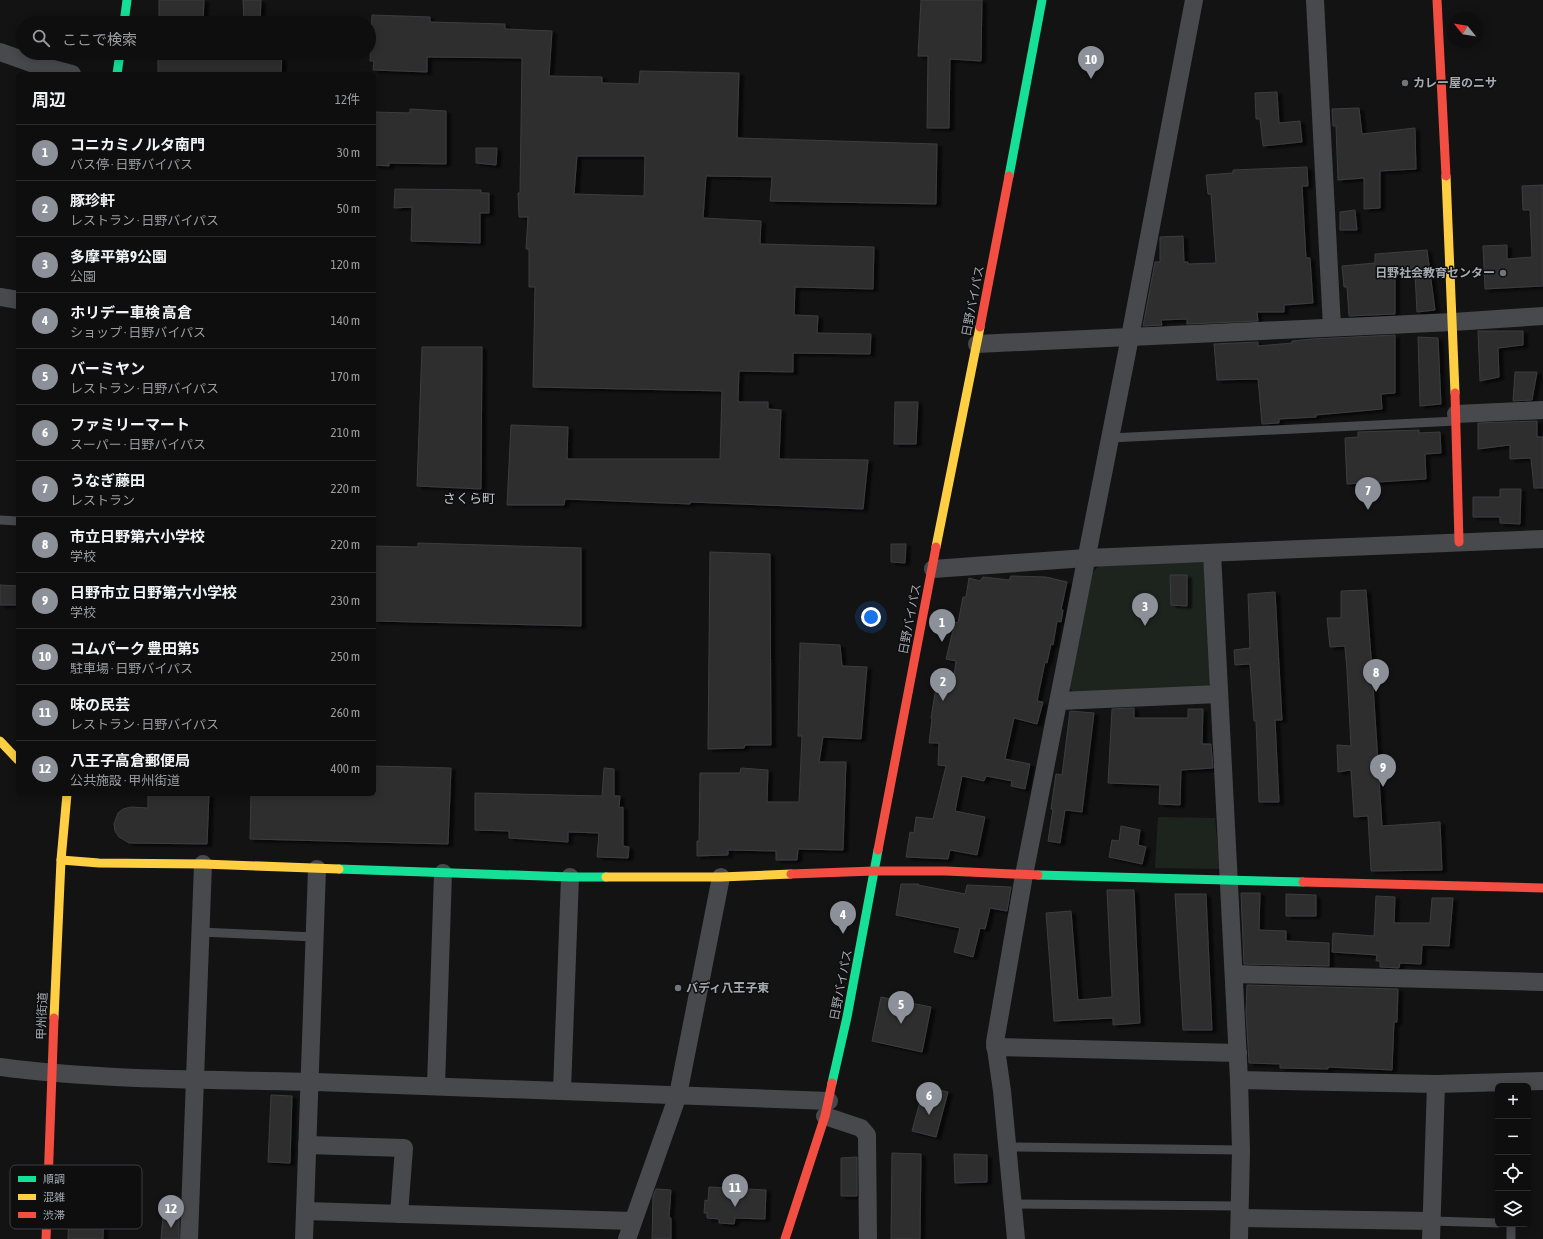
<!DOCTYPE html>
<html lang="ja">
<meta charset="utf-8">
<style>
:root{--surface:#0e0e0f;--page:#171718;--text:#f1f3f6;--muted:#9b9c9e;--line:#2e2e2f;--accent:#8c9099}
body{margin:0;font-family:"Asap Condensed","Noto Sans JP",sans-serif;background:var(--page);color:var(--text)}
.controls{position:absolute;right:12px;bottom:12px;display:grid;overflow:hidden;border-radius:6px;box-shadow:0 2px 10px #0003}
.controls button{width:36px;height:36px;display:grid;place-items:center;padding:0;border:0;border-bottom:1px solid var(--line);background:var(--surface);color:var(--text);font:20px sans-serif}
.compass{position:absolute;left:1447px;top:12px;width:36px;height:36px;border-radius:50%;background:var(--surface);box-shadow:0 2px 10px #0003;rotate:300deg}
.you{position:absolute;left:871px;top:617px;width:14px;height:14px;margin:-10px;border:3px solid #fff;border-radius:50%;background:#1a73e8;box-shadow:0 0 0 6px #1a73e833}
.badge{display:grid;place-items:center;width:26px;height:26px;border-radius:50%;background:var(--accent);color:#fff;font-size:13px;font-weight:700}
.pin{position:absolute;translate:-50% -33px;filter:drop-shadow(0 1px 2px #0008)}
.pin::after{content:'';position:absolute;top:21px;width:14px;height:12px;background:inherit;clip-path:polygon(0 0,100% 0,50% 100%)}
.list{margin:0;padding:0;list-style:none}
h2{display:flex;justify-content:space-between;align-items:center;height:52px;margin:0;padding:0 16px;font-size:17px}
h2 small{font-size:13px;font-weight:400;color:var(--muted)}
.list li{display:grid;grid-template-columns:26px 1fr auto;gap:12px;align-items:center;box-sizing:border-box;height:56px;padding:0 16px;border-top:1px solid var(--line)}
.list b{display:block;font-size:15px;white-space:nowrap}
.list p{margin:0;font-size:13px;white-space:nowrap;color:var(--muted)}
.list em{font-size:13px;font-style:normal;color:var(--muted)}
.icon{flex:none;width:22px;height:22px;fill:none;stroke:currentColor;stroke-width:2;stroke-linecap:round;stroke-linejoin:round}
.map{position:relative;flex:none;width:1543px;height:1239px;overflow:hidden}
.search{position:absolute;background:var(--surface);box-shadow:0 2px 10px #0003;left:16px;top:16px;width:360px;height:44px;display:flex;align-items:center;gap:10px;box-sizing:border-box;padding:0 14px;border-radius:22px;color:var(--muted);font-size:15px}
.panel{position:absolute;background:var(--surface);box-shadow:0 2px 10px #0003;left:16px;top:72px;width:360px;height:724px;border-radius:6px}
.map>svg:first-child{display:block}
.green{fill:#1d241e}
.building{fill:#2e2e2f;stroke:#3c3d40;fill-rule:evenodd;filter:url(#shadow)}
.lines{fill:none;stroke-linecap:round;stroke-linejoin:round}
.lane{stroke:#48494c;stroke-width:9}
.street{stroke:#48494c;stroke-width:18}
.fast{stroke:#16e098;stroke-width:9}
.slow{stroke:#ffcf43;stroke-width:9}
.jam{stroke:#f24e42;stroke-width:9}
.poi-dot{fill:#72767b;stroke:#0e0e0f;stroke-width:1.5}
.labels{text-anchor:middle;stroke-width:3;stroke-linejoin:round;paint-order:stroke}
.poi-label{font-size:12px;font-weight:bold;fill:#a5abb3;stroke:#0e0e0f;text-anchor:start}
.street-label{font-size:12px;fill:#a5abb3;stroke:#0e0e0f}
.neighbourhood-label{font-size:13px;fill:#c6c9d0;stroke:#0e0e0f}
.key{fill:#0e0e0f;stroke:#3b3d40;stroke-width:1}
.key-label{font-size:11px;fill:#a5abb3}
</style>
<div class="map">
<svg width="1543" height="1239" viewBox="0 0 1543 1239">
<defs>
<filter id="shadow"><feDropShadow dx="4.5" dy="2.5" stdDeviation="1" flood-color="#0009"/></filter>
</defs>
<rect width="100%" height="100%" fill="#131314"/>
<!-- green -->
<g class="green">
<path d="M1203 562 1207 568 1213 680 1205 689 1073 692 1069 687 1092 573 1099 566Z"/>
<path d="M1158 817 1215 818 1220 869 1155 868Z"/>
</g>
<!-- building -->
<g class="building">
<path d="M159 0H204L203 23H159Z"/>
<path d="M243 0H261L260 23H244Z"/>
<path d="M921 0H982L981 61 950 59 949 128H927L928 56H918Z"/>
<path d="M372 15 430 17V22L505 24V29L552 31 549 76 602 77V83L639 84 640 71 739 73 737 138 937 144 936 204 770 201 772 177 706 176 703 218 761 221 760 244 874 247 873 289 795 287 794 315 818 316 817 333 871 334 870 354 793 353V372L739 371 738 402H768V409L781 410 779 459 868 460 863 509 690 502V504L565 499 564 505H507L511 425 568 427 567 459H720L722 391 533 387 535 287H529V249H526L528 217H519L518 193H520L522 58 427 57V72L373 70 374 61H370ZM577 156H645L644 196 574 194Z"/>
<path d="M158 53H282L281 74H158Z"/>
<path d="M1277 92 1279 123 1300 121 1302 142 1263 146 1260 119H1256L1255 93Z"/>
<path d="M1359 108 1362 134 1415 128 1416 169 1380 171V208L1364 209V178L1338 180 1336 126H1333L1332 109Z"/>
<path d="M410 109 446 111V164L389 163V166L374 165V112L410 113Z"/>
<path d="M476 148H497L496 165 476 163Z"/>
<path d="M1307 167 1308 186H1302L1306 258H1310L1313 303 1284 305V312H1257L1258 321 1187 324V319L1161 320 1162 325 1143 326 1155 262H1160V237L1183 236 1184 262H1188V264L1216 263 1211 194H1208L1206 175 1233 173V170Z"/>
<path d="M1543 185V286L1485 289 1483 246 1507 245V259L1532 257 1530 210H1523L1522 186Z"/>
<path d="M395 189 481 190V193H489V213H480V243L411 241 412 207 394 208Z"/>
<path d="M1355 210 1357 230H1340V212Z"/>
<path d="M1427 250 1435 310 1417 312 1415 274H1395V314L1349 316 1347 287H1344L1342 266 1375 263V254Z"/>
<path d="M1478 331H1523V345L1498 348 1499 377 1480 381Z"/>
<path d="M1395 335V393L1381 394 1382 409 1316 415V417L1279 419V423L1262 424 1258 379 1217 380 1214 344 1258 342V346L1292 343V341L1312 339Z"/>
<path d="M1418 337 1438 338 1441 404 1420 406Z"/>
<path d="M422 347H482L481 489 417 486Z"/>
<path d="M1515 372H1537L1532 400 1513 401Z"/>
<path d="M895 402H918L916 444H894Z"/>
<path d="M1537 421V437H1543V488H1534L1531 458 1510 459V445L1478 449V423Z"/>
<path d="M1419 430V433L1440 432 1441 453 1425 454 1426 479 1347 484 1345 438 1358 437V432Z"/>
<path d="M1500 489H1521L1520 524 1500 523V517H1473V497H1500Z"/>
<path d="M418 543 581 548V626L374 621V546L418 547Z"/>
<path d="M891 544H906L905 563 891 562Z"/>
<path d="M710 552 770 554 771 745H745L744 748 708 749Z"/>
<path d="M1170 575H1187V606L1171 605Z"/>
<path d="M1011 576 1046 577 1067 582 1061 610H1063L1061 622 1057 621 1053 645 1051 644 1047 663 1045 662 1037 701 1043 702 1037 724 1014 718 1005 759 1030 764 1025 789 1011 786 1012 781 986 776 984 781 962 776 955 811 985 817 977 855 950 850 948 859 906 857 910 832 914 833 916 817 933 819 946 766 938 765 939 743H929L932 719 931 718 937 681 953 684 956 661 946 659 955 622 958 623 963 597H966L969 578 980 581 983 577 1009 580Z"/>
<path d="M0 585 18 586V605H0Z"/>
<path d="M1366 590 1372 669 1382 826 1440 822 1442 870 1371 871 1368 816 1354 817 1351 770 1338 772 1337 745 1351 746 1347 671 1345 646 1330 647 1327 618H1341V591Z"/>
<path d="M1275 592 1282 720H1275L1279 802H1259L1256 721H1254L1250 664 1235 665 1234 650 1250 648 1248 594Z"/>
<path d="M800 643 840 645 842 666 867 667 861 739 823 737 819 762H846L843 850 798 849 797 860H776V851L728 850V855L697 856V841H699L700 773H740L741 768 768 770 767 802H799L802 736H798Z"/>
<path d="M1134 708V718H1188V709H1203L1202 744H1211L1213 768 1181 770 1180 805 1159 804 1160 785 1108 783 1112 709Z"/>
<path d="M1070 711 1094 713 1082 812 1065 810 1060 843 1048 841 1053 809H1051L1056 774 1062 775Z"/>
<path d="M374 766 451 768 448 844 250 839 251 794H374Z"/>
<path d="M604 768 614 769V796H620L619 808 623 807V846L629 847 628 858 597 857 599 833 568 832V842L509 838V831L475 830V793L602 796Z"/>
<path d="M148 794H209L207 844 129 843 119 837 115 831 114 824 118 813 123 809 131 807 148 808Z"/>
<path d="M1121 826 1140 830 1138 845 1146 847 1142 864 1109 857 1112 840 1119 841Z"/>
<path d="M901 884H919L918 885 965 894 967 885 1011 887 1007 911 990 908 985 929 980 928 973 957 954 952 960 928 896 915Z"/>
<path d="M1107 890H1134L1140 1023 1113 1025V1018L1054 1021 1046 913 1071 911 1078 1000 1112 997Z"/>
<path d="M1241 893H1260L1259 930 1286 931V941L1329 943V966L1244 964Z"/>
<path d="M1175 894H1206L1212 1030H1183Z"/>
<path d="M1286 894 1316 895V916H1286Z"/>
<path d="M1376 896 1395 897 1394 923H1430L1432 898H1453L1449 946 1422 945 1421 964 1400 963 1399 968 1380 967V961H1376L1377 955 1332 952 1333 933 1374 936Z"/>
<path d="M1247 985 1398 989 1397 1022H1394L1392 1070 1328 1067V1069L1280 1068V1064L1249 1063 1246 1012Z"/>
<path d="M881 997 931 1007 922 1052 872 1041Z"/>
<path d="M927 1087 948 1092 936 1137 912 1131 921 1098 924 1099Z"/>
<path d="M271 1095 292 1096 290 1163 268 1162Z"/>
<path d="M892 1153 921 1154 920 1239H891Z"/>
<path d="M954 1154 987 1155V1182L955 1183Z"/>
<path d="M857 1157V1196H841V1158Z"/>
<path d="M709 1187 766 1190 765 1219 735 1218 734 1224 719 1223V1219L707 1218V1213H704L705 1200 708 1201Z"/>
<path d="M656 1189 671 1190 669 1218H671V1239H652L653 1196Z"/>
<path d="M70 1190 99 1192 100 1206H104L103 1239H68Z"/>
<path d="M163 1216 179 1217V1239H161Z"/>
</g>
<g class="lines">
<!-- lane -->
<g class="lane">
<path d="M1110 438 1456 421"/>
<path d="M0 520 18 521"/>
<path d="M200 932 314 937"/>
<path d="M1008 1147 1241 1150"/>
<path d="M1014 1204 1241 1206"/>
<path d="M1432 1221 1498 1223"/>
<path d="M1511 1224V1239"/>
</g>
<!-- street -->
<g class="street">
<path d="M1315 0 1332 327"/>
<path d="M0 52 34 64 72 74"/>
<path d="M0 297 18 300"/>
<path d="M977 344 1453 322 1543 316"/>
<path d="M1456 414 1543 410"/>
<path d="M1212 553 1239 1080 1241 1150 1239 1239"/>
<path d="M933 569 1086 558 1543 539"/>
<path d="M1059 701 1219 694"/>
<path d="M1234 974 1543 982"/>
<path d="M995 1047 1238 1053"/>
<path d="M0 1067C104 1081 211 1079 316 1082 487 1088 658 1094 829 1101"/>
<path d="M1239 1080 1436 1084 1543 1081"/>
<path d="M436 1086 443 873"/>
<path d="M562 1090 570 877"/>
<path d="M825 1116 861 1128 867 1135 868 1239"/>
<path d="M307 1145 404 1148 399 1214"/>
<path d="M305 1211 633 1221"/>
<path d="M1240 1218 1432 1221"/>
<path d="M189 1239 203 864"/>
<path d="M304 1239 317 869"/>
<path d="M627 1239 678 1095 721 877"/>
<path d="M1016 1239 1002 1091 995 1042 1024 875 1130 337 1194 0"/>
<path d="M1431 1239 1436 1084"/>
</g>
<!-- fast -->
<g class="fast">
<path d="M124 23 127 0"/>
<path d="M117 74 120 53"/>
<path d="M1009 176 1042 0"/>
<path d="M339 869 570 877H606"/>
<path d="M1038 875 1303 882"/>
<path d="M832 1083 847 1017 878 850"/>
</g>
<!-- slow -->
<g class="slow">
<path d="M1446 176 1455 393"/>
<path d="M936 547 980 327"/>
<path d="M0 741 18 760"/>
<path d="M61 860 99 863 203 864 339 869"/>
<path d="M606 877H721L791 874"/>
<path d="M54 1018 61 860 67 794"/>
</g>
<!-- jam -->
<g class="jam">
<path d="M1437 0 1446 176"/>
<path d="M980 327 1009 176"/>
<path d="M1455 393 1459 542"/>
<path d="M878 850 936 547"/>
<path d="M791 874 874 871H946L1038 875"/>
<path d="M1303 882 1543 888"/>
<path d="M46 1239 54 1018"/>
<path d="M785 1239 825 1116 832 1083"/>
</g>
</g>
<!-- markers -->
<g class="poi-dot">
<circle cx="1405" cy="83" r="4"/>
<circle cx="1503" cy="273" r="4"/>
<circle cx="678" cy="988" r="4"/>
</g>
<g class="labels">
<!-- poi labels -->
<g class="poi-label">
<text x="1413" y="87">カレー屋のニサ</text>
<text x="1495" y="277" text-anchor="end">日野社会教育センター</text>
<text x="686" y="992">バディ八王子東</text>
</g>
<!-- street labels -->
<g class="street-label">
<text transform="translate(973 301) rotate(-79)" y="4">日野バイパス</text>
<text transform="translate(910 619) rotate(-79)" y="4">日野バイパス</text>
<text transform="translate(841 985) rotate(-79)" y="4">日野バイパス</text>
<text transform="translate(42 1016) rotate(-88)" y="4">甲州街道</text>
</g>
<!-- neighbourhood labels -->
<g class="neighbourhood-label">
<text x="469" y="503">さくら町</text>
</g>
</g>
<!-- legend -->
<rect x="10" y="1165" width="132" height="64" rx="6" class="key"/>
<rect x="18" y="1176" width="18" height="6" fill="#16e098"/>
<rect x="18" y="1194" width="18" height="6" fill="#ffcf43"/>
<rect x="18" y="1212" width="18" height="6" fill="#f24e42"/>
<g class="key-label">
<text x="43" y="1183">順調</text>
<text x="43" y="1201">混雑</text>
<text x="43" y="1219">渋滞</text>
</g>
</svg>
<div class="controls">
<button>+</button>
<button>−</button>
<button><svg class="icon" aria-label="locate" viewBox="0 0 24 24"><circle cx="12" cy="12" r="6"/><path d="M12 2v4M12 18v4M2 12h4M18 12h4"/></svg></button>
<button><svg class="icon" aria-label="layers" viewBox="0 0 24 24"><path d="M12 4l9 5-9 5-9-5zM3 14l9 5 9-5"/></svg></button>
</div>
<svg class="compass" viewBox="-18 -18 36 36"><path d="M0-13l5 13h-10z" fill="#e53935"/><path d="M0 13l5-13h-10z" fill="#9b9c9e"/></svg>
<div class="you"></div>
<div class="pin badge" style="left:942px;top:642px">1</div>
<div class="pin badge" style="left:943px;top:701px">2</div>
<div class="pin badge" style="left:1145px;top:626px">3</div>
<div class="pin badge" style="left:843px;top:934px">4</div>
<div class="pin badge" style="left:901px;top:1024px">5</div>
<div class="pin badge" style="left:929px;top:1115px">6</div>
<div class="pin badge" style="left:1368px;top:510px">7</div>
<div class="pin badge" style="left:1376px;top:692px">8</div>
<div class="pin badge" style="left:1383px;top:787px">9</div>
<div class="pin badge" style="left:1091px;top:79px">10</div>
<div class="pin badge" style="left:735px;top:1207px">11</div>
<div class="pin badge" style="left:171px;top:1228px">12</div>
<div class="search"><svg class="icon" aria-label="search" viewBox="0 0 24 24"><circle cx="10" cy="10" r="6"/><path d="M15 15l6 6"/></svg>ここで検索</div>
<section class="panel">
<h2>周辺<small>12件</small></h2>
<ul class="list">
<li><span class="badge">1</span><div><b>コニカミノルタ南門</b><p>バス停 · 日野バイパス</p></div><em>30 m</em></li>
<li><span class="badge">2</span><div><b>豚珍軒</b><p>レストラン · 日野バイパス</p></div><em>50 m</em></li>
<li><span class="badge">3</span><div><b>多摩平第9公園</b><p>公園</p></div><em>120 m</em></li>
<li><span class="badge">4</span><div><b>ホリデー車検 高倉</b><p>ショップ · 日野バイパス</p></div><em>140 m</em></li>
<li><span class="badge">5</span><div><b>バーミヤン</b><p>レストラン · 日野バイパス</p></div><em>170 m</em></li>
<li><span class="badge">6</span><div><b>ファミリーマート</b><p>スーパー · 日野バイパス</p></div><em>210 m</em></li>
<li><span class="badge">7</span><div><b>うなぎ藤田</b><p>レストラン</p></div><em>220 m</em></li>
<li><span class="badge">8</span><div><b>市立日野第六小学校</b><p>学校</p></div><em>220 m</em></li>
<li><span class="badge">9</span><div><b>日野市立 日野第六小学校</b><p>学校</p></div><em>230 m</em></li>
<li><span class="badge">10</span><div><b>コムパーク 豊田第5</b><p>駐車場 · 日野バイパス</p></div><em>250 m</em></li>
<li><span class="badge">11</span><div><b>味の民芸</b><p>レストラン · 日野バイパス</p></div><em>260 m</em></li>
<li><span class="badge">12</span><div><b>八王子高倉郵便局</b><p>公共施設 · 甲州街道</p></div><em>400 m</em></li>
</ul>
</section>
</div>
